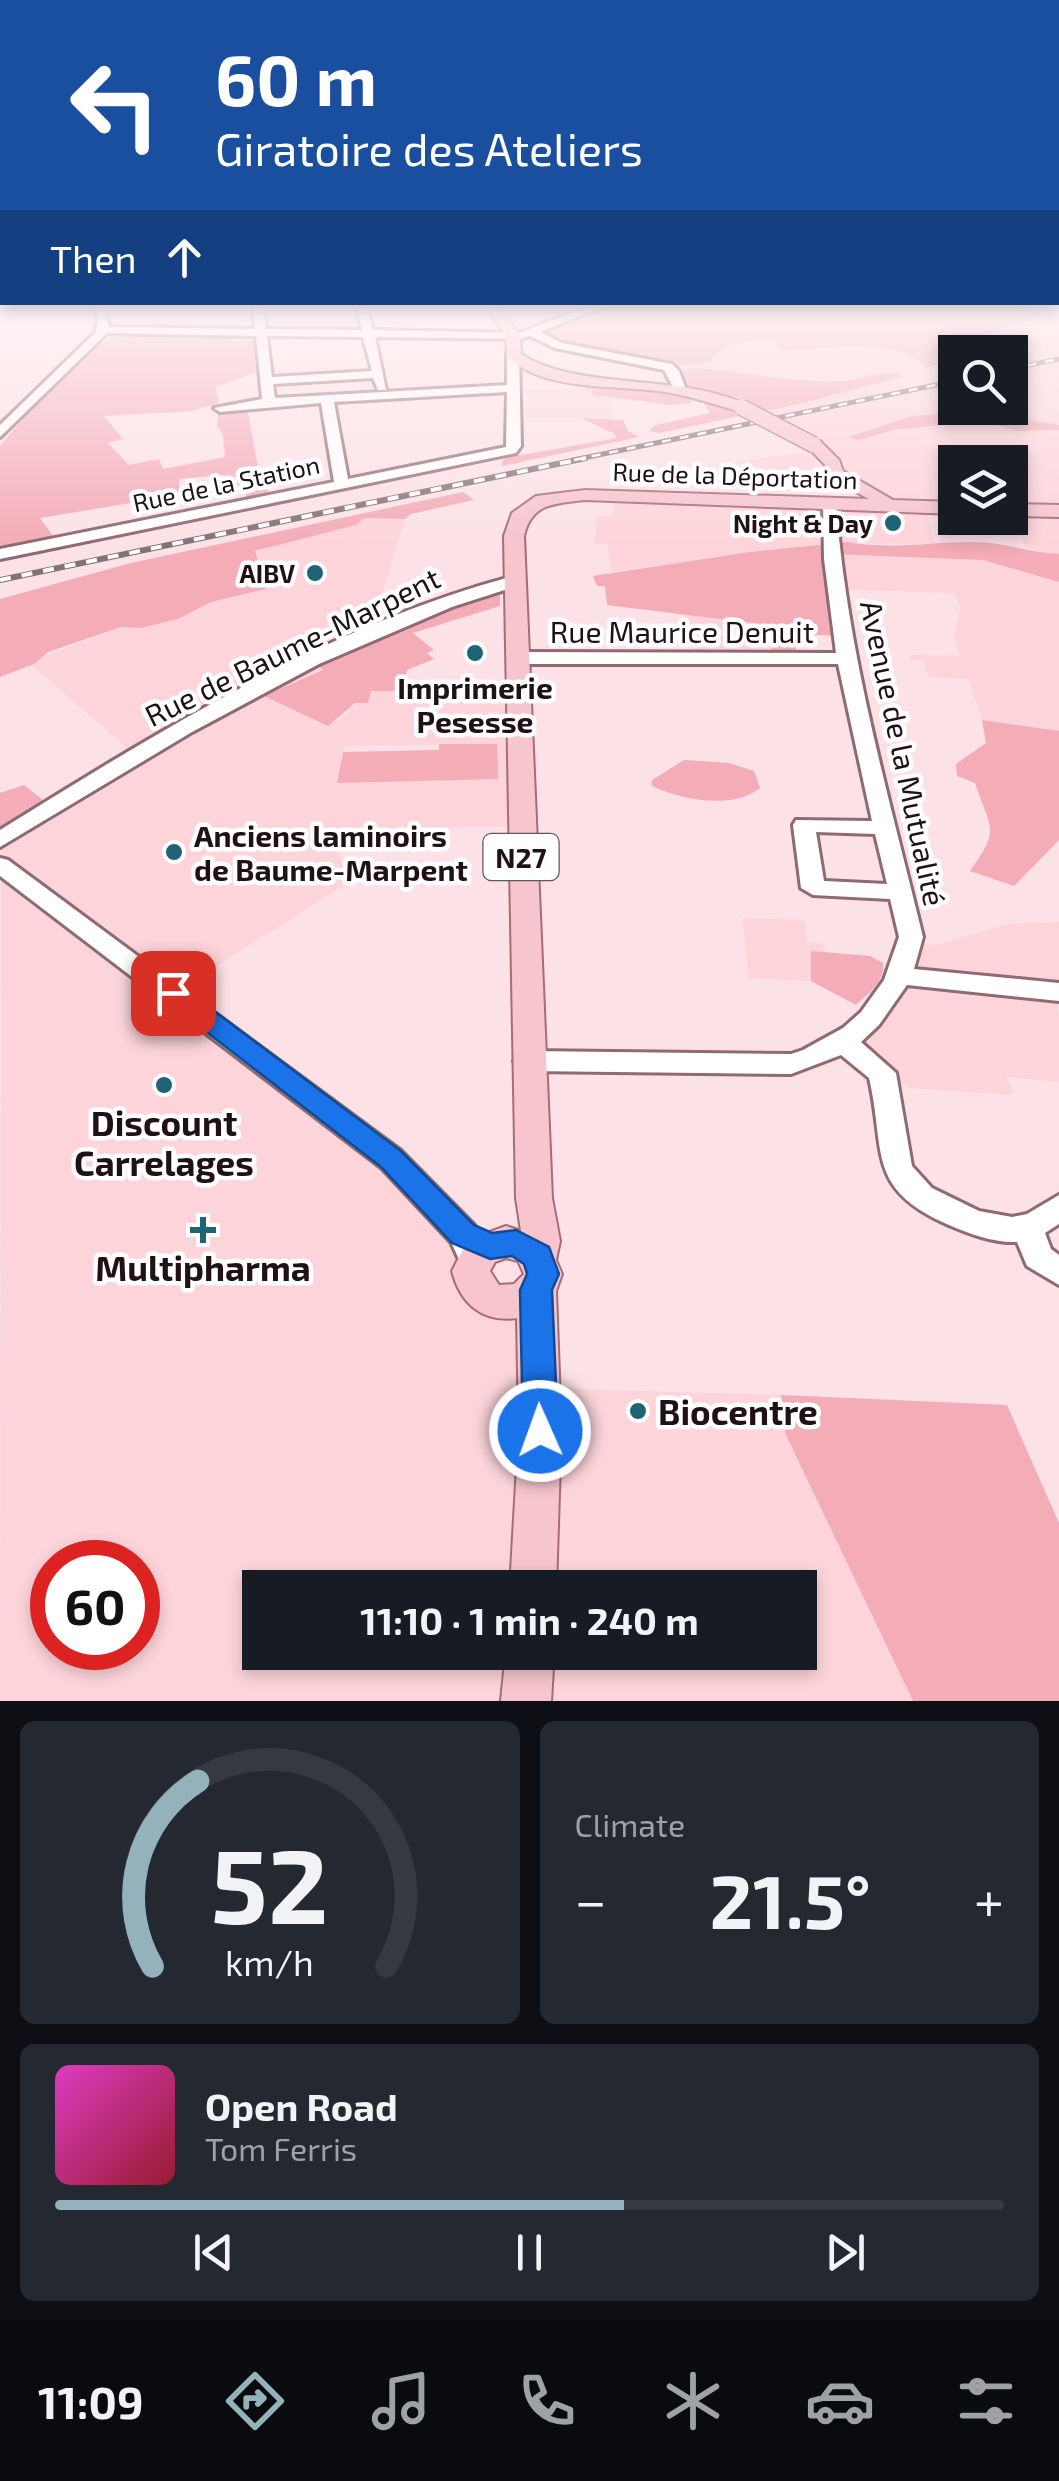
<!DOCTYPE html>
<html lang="en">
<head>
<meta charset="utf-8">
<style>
	body { margin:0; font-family:"Exo 2",sans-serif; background:#242831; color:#f1f3f6; height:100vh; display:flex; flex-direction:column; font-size:38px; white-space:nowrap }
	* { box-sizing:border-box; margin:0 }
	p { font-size:32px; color:#9ea1a6 }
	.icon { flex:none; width:55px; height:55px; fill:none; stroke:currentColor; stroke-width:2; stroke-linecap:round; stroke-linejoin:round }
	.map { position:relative; height:1701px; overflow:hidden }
	.side { display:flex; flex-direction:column; gap:20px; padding:20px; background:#0d0f14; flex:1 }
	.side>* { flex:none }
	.hud { position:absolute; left:0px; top:0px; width:1060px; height:305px; box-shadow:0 5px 15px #0003; background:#1a4fa0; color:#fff; overflow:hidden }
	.controls { position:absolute; left:938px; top:335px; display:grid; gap:20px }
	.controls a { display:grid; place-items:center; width:90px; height:90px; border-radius:0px; background:#171b24; box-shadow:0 5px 15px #0003; font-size:50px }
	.speed { position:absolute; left:30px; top:1540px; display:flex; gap:20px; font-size:50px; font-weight:700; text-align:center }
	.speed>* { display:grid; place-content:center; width:130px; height:130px; border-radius:50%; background:#171b24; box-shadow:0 5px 15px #0003; line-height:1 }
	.speed .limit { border:15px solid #d22; background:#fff; color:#111 }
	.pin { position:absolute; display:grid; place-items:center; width:85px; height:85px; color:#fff; margin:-42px; border-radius:20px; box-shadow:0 5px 15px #0006 }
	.me { position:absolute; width:110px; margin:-55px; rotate:358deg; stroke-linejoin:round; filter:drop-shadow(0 0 8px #0008) }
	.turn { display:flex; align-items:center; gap:35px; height:210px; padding:0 50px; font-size:45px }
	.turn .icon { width:130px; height:130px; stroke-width:2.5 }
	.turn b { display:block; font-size:70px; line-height:85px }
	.then { display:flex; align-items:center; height:95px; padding:0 50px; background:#0003; gap:20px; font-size:38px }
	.big { font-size:75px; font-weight:700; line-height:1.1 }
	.side .tile { flex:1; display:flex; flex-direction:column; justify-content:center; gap:15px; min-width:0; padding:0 35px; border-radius:15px; background:#242831 }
	.side .dial { align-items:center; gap:0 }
	.dial svg { height:260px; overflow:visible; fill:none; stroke:#363941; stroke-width:7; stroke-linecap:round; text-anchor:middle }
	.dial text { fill:#f1f3f6; stroke:none }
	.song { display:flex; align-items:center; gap:30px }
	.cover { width:120px; height:120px; border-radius:15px; background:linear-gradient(135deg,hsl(310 70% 55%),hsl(350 70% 35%)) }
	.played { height:10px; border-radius:5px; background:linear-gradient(90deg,#93b2bc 60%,#363941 60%) }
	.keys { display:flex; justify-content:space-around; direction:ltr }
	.heat { display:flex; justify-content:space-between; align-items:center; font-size:55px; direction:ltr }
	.side .tiles { flex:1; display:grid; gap:20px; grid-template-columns:1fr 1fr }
	.tile:last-child { grid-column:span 2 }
	.trip { position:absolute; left:242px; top:1570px; width:575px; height:100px; border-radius:0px; background:#171b24; box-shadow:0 5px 15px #0003; font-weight:700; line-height:100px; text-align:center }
	.tab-bar { display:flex; height:160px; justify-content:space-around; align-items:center; background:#090b0e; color:#9ea1a6 }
	.tab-bar .icon { width:70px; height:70px }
	.tab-bar .current { color:#93b2bc }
	.tab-bar b { font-size:45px; color:#f1f3f6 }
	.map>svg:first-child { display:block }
	.built { fill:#fdd4da; fill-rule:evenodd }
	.green { fill:#f3acb8 }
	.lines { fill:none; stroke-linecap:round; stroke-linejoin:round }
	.minor-casing { stroke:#8f6a70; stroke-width:6 }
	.major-casing { stroke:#a76d77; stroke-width:4 }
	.minor { fill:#fff; fill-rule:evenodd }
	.major { fill:#f6c5ce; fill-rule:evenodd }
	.rail-far1-casing { stroke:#847174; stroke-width:5 }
	.rail-casing { stroke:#847174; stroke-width:6 }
	.rail-far1 { stroke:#fff; stroke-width:2.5; stroke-dasharray:9; stroke-linecap:butt }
	.rail { stroke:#fff; stroke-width:4; stroke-dasharray:11; stroke-linecap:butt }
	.major-bridge-casing { stroke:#a76d77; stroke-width:18; stroke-linecap:butt }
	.major-bridge { stroke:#f6c5ce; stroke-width:15 }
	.route { fill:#1a73e8; stroke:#114b97; stroke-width:2.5 }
	.poi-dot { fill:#206376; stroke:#fff; stroke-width:4 }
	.labels { text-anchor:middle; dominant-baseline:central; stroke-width:9; stroke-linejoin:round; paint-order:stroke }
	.far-street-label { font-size:25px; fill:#1f1114; stroke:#fff }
	.far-poi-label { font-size:25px; font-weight:bold; fill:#1f1114; stroke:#fff; text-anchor:end }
	.shield { fill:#fff; stroke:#62585a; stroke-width:2.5 }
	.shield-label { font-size:28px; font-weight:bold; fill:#1f1114 }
	.street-label { font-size:30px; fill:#1f1114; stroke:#fff }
	.poi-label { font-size:30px; font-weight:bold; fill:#1f1114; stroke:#fff }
	.near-poi-label { font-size:35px; font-weight:bold; fill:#1f1114; stroke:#fff }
</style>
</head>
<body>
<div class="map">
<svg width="1059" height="1701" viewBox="0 0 1059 1701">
	<rect width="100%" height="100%" fill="#fce2e6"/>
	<!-- built -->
	<g class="built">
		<polygon points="1038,306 1059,306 1059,425 957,412 912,416 851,435 861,439 893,430 982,421 1019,431 1059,430 1059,507 1010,504 1010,462 955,462 955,503 891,500 852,483 825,443 764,411 903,374 802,382 693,368 690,364 714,360 716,353 735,342 774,340 781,351 883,349 916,357 955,356 955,408 1010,408 1010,352 960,352 1000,327 1015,328 1033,321"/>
		<polygon points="591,389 594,395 609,395 613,418 526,418 527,390"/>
		<polygon points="811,451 818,466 808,482 737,462"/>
		<polygon points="614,501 927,511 934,544 828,543 611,572 608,544 595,543 597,516 613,516"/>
		<polygon points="1010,514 1059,515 1059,554 1043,553 1025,546"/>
		<path d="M365 518 405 519 377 608 345 607 324 669 265 696 337 722 371 690 517 692 520 826 333 830 347 883 174 993 391 1159 524 1320 539 1388 781 1395 785 1433 913 1701H0L1 851 28 823 135 755 33 666 35 660 121 627 141 628 178 619 211 602 259 591 266 587 255 552ZM496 744 497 779 337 782 344 746ZM52 1562H138V1648H52ZM260 1588H800V1652H260Z"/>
		<polygon points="829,554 983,560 1059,582 1059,731 982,720 968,679 928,677 924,660 911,660 910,655 960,656 954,636 960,608 955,593 835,589"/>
		<polygon points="685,615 768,625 772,653 695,659"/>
		<polygon points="742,918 804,920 808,943 823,944 824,952 811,952 811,981 749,978"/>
		<polygon points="1059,922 1059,992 1054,992 1059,1014 1059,1082 1007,1077 1014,1095 910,1088 884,1079 843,1042 910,943 936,945 1008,924"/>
	</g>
	<!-- green -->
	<g class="green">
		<path d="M600 306H1038L1033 321C993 324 963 354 927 368 896 335 823 350 781 351L773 340C748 341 725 340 711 362L677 366 562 346 560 342 564 338 541 334Z"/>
		<path d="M127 333 233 334 231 341 254 340 256 372 216 387 219 403 192 411 104 416 123 439 108 443 129 465 159 459 163 469 225 457 223 434 217 426 218 415 247 406 259 473 270 496 249 500 242 488 226 485 223 475 179 479V495L40 518 55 539 0 550V446C32 409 80 345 127 333Z"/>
		<path d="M693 368C744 371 792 384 843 381 863 380 886 367 904 376L799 404 659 433 649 431 656 425 710 413 704 403 718 400 680 390 679 372Z"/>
		<polygon points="587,377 689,396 692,399 691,403 671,405 593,395 591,389 586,390"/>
		<polygon points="957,412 1011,412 1013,417 1059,425 1059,430 1018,431 982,421 893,430 859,440 848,437 912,416"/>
		<polygon points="581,418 623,420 628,431 639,437 502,466 503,459 510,457 617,438 613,433"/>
		<polygon points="463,492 474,500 411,514 405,519 365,518 356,525 255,551 266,589 211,602 178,619 141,628 121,627 48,652 34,664 0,677 0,599 131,563"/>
		<path d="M847 542C888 550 932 542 973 542 1003 542 1031 553 1059 554V582L983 560 830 554 844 636 793 634 798 659 772 653 768 625 607 605 605 586H597L593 576 750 552Z"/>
		<polygon points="500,586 500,606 413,633 434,650 427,653 434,659 407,670 402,691 371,691 368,703 355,703 328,726 264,696 323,670 319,667 326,657 441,611 483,600 478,592"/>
		<path d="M982 720 1059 731V840L1014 886 970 871C1001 828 991 831 975 783L957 776 956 764 986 743Z"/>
		<polygon points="439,744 497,744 498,779 337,783 343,752 439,750"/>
		<path d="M684 760 729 763 754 771 760 788C732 810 682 800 652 786V780Z"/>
		<polygon points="24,785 53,808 0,834 0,793"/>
		<path d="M811 951 870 956 883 963C885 982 869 993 856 1005L811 981Z"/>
		<polygon points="781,1395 1007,1405 1059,1523 1059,1701 913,1701 785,1433"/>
	</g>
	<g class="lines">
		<!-- minor casing -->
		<g class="minor-casing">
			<g id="minor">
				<path d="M94 306H104L109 327 255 329 253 306H263L266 329 362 330 356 306H366L373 330 519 333 590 306H605L540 332 562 343 672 364 679 371 686 390 676 393 664 370 555 348 530 336 520 339 375 337 386 390H378L373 378 273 384 275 398 507 385V352L513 348 519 352 521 446 516 453 0 559V549L334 482 321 403 220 412 214 408 262 399 256 336 107 333 0 437V425L96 332 98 319ZM267 336 363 337 372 371 272 377ZM507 392 506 447 348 479 334 402Z"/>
				<path d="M823 501 836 504C847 653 888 793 923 937L914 969 1059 983V1001L907 985 879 1025 861 1042 896 1073 912 1166 932 1188 979 1211 1012 1217 1027 1214 1059 1195V1224L1045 1233 1051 1249 1059 1255V1285L1027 1266 1017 1242C994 1243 970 1234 949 1225 865 1189 886 1151 869 1078L841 1055 791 1074 528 1071 518 1068 514 1061 518 1054 528 1051 791 1054 803 1050 843 1028 861 1012 884 980 899 937 890 899 813 895 801 888 793 825 796 820 872 821 838 664H517L508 658 517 652 836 653 824 559ZM816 832 875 834 887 884 824 881Z"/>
				<path d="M514 576 520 577V585L452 607 319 664 192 732 0 847V830C161 730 329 625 514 576Z"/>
				<polygon points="0,858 8,860 401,1151 474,1225 490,1259 485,1268 474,1272 463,1268 451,1242 381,1167 0,876"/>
			</g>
		</g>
		<!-- major casing -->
		<g class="major-casing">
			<g id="major">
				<path d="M486 306H499L520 336 521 354C566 385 657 378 713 393 725 397 739 399 749 407L741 412C716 405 691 396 665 392 616 384 544 393 507 356L506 336Z"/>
				<path d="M808 441H820L839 460 843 471 893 500 955 502V514L585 500C555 504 532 502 524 536L552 1198 560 1241 556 1260 562 1274 556 1291 561 1431 556 1588H510L519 1431 517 1318C482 1323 460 1303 452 1271L468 1240 506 1226 521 1231 516 1198 504 536 512 513 536 496 585 490 869 499 829 478 825 465 806 445ZM506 1258 518 1261 524 1274 514 1284 499 1285 490 1271 495 1262Z"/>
				<polygon points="1010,504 1059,505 1059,517 1010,516"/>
				<polygon points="506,1652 554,1652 551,1701 501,1701"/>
			</g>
		</g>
		<!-- minor -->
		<use href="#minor" class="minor"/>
		<!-- major -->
		<use href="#major" class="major"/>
		<!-- rail-far1 casing -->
		<g class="rail-far1-casing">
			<g id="rail-far1">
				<polyline points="1010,369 1059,359"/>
				<polyline points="574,460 955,381"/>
			</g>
		</g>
		<!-- rail casing -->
		<g class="rail-casing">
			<polyline id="rail" points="0,580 586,458"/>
		</g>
		<!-- rail-far1 -->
		<use href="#rail-far1" class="rail-far1"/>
		<!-- rail -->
		<use href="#rail" class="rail"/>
		<!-- major-bridge casing -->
		<g class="major-bridge-casing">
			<polyline id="major-bridge" points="741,407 814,445"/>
		</g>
		<!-- major-bridge -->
		<use href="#major-bridge" class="major-bridge"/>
	</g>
	<!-- sky -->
	<linearGradient id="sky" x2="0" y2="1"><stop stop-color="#b1aad0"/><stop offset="0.56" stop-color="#fef2f4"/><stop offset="1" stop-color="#fef2f4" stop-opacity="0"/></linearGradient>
	<rect width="1059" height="544" fill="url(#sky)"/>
	<!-- route -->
	<polygon class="route" points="173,984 182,987 401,1151 474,1225 492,1233 516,1230 549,1247 559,1274 552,1290 558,1431 553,1443 540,1448 528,1443 523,1431 520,1290 527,1274 524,1264 512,1256 490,1259 452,1243 381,1167 164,999 160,993 164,987"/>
	<!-- markers -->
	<g class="poi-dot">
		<circle cx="893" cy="523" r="10"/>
		<circle cx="315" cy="573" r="10"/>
		<circle cx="475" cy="653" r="10"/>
		<circle cx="174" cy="852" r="10"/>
		<circle cx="164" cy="1085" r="10"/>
		<path d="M198 1215h10v10h10v10h-10v10h-10v-10h-10v-10h10z"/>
		<circle cx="638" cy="1411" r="10"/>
	</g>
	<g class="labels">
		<!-- far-street labels -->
		<g class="far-street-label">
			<text transform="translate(735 475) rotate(2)">Rue de la Déportation</text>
			<text transform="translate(226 483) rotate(-12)">Rue de la Station</text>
		</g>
		<!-- far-poi labels -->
		<g class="far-poi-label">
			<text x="873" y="523">Night &amp; Day</text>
			<text x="295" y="573">AIBV</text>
		</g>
		<!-- shield labels -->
		<rect class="shield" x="483.5" y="834" width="75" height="46" rx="8"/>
		<g class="shield-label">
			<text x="521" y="857">N27</text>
		</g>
		<!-- street labels -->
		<g class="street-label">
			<text x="682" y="631">Rue Maurice Denuit</text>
			<text transform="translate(292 646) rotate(-26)">Rue de Baume-Marpent</text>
			<text transform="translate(904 753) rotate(78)">Avenue de la Mutualité</text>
		</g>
		<!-- poi labels -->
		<g class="poi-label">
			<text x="475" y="687">Imprimerie<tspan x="475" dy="34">Pesesse</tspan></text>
			<text x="194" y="835" text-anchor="start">Anciens laminoirs<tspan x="194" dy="34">de Baume-Marpent</tspan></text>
		</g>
		<!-- near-poi labels -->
		<g class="near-poi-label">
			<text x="164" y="1122">Discount<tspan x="164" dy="40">Carrelages</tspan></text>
			<text x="203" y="1267">Multipharma</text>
			<text x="658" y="1411" text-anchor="start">Biocentre</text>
		</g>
	</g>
</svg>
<div class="controls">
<a><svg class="icon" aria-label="search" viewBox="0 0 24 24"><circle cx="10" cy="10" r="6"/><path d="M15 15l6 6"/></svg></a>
<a><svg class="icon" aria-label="layers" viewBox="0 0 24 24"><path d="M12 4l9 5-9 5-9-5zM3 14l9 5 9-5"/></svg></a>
</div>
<div class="speed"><div class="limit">60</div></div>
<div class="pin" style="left:173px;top:993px;background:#d93025"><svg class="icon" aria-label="arrive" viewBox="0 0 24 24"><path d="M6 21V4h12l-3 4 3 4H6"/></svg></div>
<svg class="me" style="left:540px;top:1431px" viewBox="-20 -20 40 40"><circle r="17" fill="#1a73e8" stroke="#fff" stroke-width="3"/><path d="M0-11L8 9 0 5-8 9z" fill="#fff"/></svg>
<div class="trip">11:10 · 1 min · 240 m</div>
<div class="hud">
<div class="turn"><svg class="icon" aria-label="left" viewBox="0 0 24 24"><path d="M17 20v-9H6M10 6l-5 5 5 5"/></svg><div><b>60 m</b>Giratoire des Ateliers</div></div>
<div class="then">Then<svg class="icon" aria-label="ahead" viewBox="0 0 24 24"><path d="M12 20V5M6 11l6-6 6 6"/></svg></div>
</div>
</div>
<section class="side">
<div class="tiles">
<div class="tile dial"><svg viewBox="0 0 100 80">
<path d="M14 69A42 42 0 1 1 86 69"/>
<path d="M14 69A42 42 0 0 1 28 12" stroke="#93b2bc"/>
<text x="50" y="56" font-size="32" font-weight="700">52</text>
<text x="50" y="72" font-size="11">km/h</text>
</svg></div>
<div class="tile"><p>Climate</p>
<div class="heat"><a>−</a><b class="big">21.5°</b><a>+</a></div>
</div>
<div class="tile">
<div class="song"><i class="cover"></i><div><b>Open Road</b><p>Tom Ferris</p></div></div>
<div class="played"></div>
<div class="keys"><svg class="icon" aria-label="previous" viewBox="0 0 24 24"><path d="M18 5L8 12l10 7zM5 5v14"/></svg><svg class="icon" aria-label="pause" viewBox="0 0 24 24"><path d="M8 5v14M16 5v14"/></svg><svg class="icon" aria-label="next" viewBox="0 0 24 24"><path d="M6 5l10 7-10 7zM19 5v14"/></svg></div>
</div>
</div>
</section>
<nav class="tab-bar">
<b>11:09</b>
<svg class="icon current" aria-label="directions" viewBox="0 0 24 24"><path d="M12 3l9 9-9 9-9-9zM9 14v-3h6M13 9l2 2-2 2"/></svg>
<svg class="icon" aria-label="music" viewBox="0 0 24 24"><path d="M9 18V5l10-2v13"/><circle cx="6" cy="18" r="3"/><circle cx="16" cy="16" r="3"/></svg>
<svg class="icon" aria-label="phone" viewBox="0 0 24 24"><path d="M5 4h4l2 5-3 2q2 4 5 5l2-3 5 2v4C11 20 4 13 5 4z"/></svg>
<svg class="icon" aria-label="climate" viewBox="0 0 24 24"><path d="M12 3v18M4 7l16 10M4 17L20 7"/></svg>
<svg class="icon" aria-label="car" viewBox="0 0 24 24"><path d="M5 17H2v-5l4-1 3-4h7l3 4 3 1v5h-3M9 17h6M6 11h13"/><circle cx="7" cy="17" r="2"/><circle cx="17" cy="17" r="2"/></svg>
<svg class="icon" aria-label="filters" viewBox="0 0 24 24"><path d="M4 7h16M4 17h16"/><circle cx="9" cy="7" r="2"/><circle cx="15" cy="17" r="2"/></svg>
</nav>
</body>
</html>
